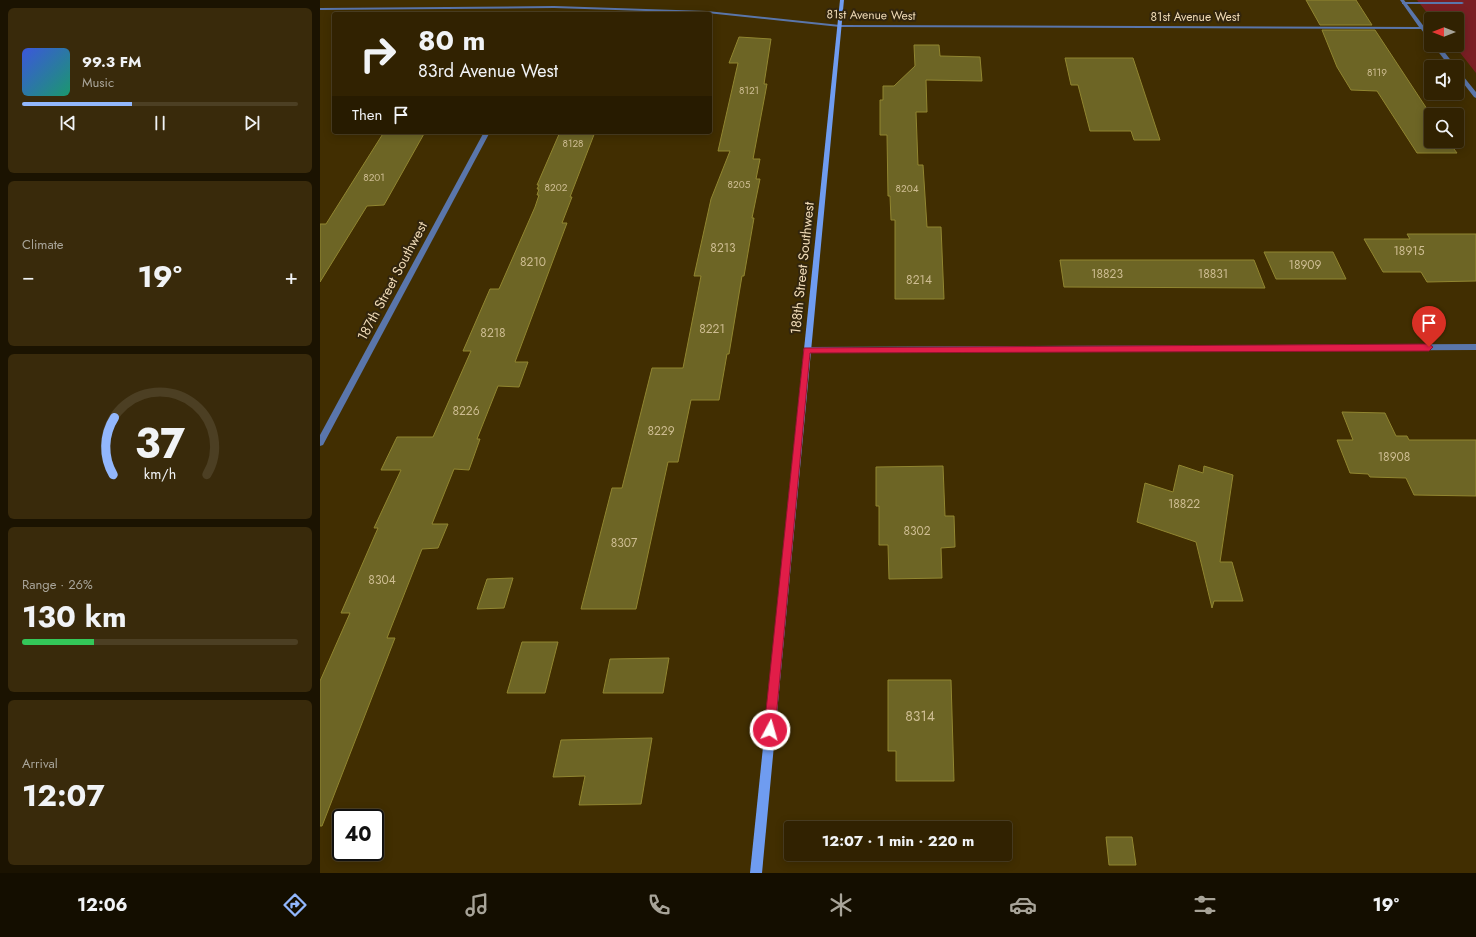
<!DOCTYPE html>
<html lang="en">
<head>
<meta charset="utf-8">
<style>
	body { margin:0; font-family:Jost,sans-serif; background:#392a0b; color:#f1f3f6; height:100vh; display:flex; flex-direction:column; font-size:15px; white-space:nowrap }
	* { box-sizing:border-box; margin:0 }
	p { font-size:13px; color:#a8a499 }
	.icon { flex:none; width:22px; height:22px; fill:none; stroke:currentColor; stroke-width:2; stroke-linecap:round; stroke-linejoin:round }
	.map { position:relative; flex:1; overflow:hidden }
	.details { display:flex; flex-direction:column; gap:8px; padding:8px; background:#1b1301; width:320px }
	.details>* { flex:none }
	.top-card { position:absolute; left:12px; top:12px; width:380px; height:122px; border-radius:4px; box-shadow:0 2px 10px #0003,0 0 0 1px #4c3f23; background:#312201; color:#f1f3f6; overflow:hidden }
	.needle { width:26px; rotate:270deg }
	.fabs { position:absolute; left:1104px; top:12px; display:grid; gap:8px }
	.fabs a { display:grid; place-items:center; width:40px; height:40px; border-radius:4px; background:#312201; box-shadow:0 2px 10px #0003,0 0 0 1px #4c3f23; font-size:20px }
	.speed { position:absolute; left:12px; top:809px; display:flex; gap:8px; font-size:20px; font-weight:700; text-align:center }
	.speed>* { display:grid; place-content:center; width:52px; height:52px; border-radius:50%; background:#312201; box-shadow:0 2px 10px #0003,0 0 0 1px #4c3f23; line-height:1 }
	.speed .limit { border:2px solid #111; border-radius:6px; background:#fff; color:#111 }
	.pin { position:absolute; display:grid; place-items:center; width:34px; height:34px; color:#fff; margin:-41px -17px; border-radius:50% 50% 50% 0; rotate:-45deg; box-shadow:0 0 4px #0007 }
	.pin .icon { rotate:45deg }
	.me { position:absolute; width:44px; margin:-22px; rotate:6deg; stroke-linejoin:round; filter:drop-shadow(0 0 3px #0008) }
	.turn { display:flex; align-items:center; gap:14px; height:84px; padding:0 20px; font-size:18px }
	.turn .icon { width:52px; height:52px; stroke-width:2.5 }
	.turn b { display:block; font-size:28px; line-height:34px }
	.then { display:flex; align-items:center; height:38px; padding:0 20px; background:#0003; gap:8px; font-size:15px }
	.big { font-size:30px; font-weight:700; line-height:1.1 }
	.details .widget { flex:1; display:flex; flex-direction:column; justify-content:center; gap:6px; min-width:0; padding:0 14px; border-radius:6px; background:#392a0b }
	.details .dial { align-items:center; gap:0 }
	.dial svg { height:104px; overflow:visible; fill:none; stroke:#4c3f23; stroke-width:7; stroke-linecap:round; text-anchor:middle }
	.dial text { fill:#f1f3f6; stroke:none }
	.song { display:flex; align-items:center; gap:12px }
	.cover { width:48px; height:48px; border-radius:6px; background:linear-gradient(135deg,hsl(230 70% 55%),hsl(160 70% 35%)) }
	.played { height:4px; border-radius:2px; background:linear-gradient(90deg,#92b7fd 40%,#4c3f23 40%) }
	.keys { display:flex; justify-content:space-around; direction:ltr }
	.heat { display:flex; justify-content:space-between; align-items:center; font-size:22px; direction:ltr }
	.charge { height:6px; border-radius:3px; background:linear-gradient(90deg,#34c759 26%,#4c3f23 0) }
	.trip { position:absolute; left:464px; top:821px; width:228px; height:40px; border-radius:4px; background:#312201; box-shadow:0 2px 10px #0003,0 0 0 1px #4c3f23; font-weight:700; line-height:40px; text-align:center }
	.dock { display:flex; height:64px; justify-content:space-around; align-items:center; background:#140e00; color:#a8a499 }
	.dock .icon { width:28px; height:28px }
	.dock .current { color:#92b7fd }
	.dock b { font-size:18px; color:#f1f3f6 }
	main { display:flex; flex:1; min-height:0 }
	.map>svg:first-child { display:block }
	.green { fill:#7a1f24 }
	.building { fill:#6d6525; stroke:#918630 }
	.lines { fill:none; stroke-linecap:round; stroke-linejoin:round }
	.lane { fill:#5a76ab; fill-rule:evenodd }
	.street { fill:#5a76ab; fill-rule:evenodd }
	.secondary { fill:#6f9cf0; fill-rule:evenodd }
	.route { fill:#e11d48; stroke:#92132f }
	.labels { text-anchor:middle; dominant-baseline:central; stroke-width:4; stroke-linejoin:round; paint-order:stroke }
	.far-number-label { font-size:10px; fill:#cebd92 }
	.far-street-label { font-size:12px; fill:#efdab6; stroke:#32250d }
	.number-label { font-size:12px; fill:#cebd92 }
	.street-label { font-size:14px; fill:#efdab6; stroke:#32250d }
	.near-number-label { font-size:14px; fill:#cebd92 }
</style>
</head>
<body>
<main>
<section class="details">
<div class="widget">
<div class="song"><i class="cover"></i><div><b>99.3 FM</b><p>Music</p></div></div>
<div class="played"></div>
<div class="keys"><svg class="icon" aria-label="previous" viewBox="0 0 24 24"><path d="M18 5L8 12l10 7zM5 5v14"/></svg><svg class="icon" aria-label="pause" viewBox="0 0 24 24"><path d="M8 5v14M16 5v14"/></svg><svg class="icon" aria-label="next" viewBox="0 0 24 24"><path d="M6 5l10 7-10 7zM19 5v14"/></svg></div>
</div>
<div class="widget"><p>Climate</p>
<div class="heat"><a>−</a><b class="big">19°</b><a>+</a></div>
</div>
<div class="widget dial"><svg viewBox="0 0 100 80">
<path d="M14 69A42 42 0 1 1 86 69"/>
<path d="M14 69A42 42 0 0 1 15 25" stroke="#92b7fd"/>
<text x="50" y="56" font-size="32" font-weight="700">37</text>
<text x="50" y="72" font-size="11">km/h</text>
</svg></div>
<div class="widget"><p>Range · 26%</p><b class="big">130 km</b><div class="charge"></div></div>
<div class="widget"><p>Arrival</p><b class="big">12:07</b></div>
</section>
<div class="map">
<svg width="1156" height="873" viewBox="0 0 1156 873">
	<rect width="100%" height="100%" fill="#412e01"/>
	<!-- green -->
	<polygon class="green" points="1097,0 1156,0 1156,73 1134,45 1137,45 1137,19 1112,19"/>
	<!-- building -->
	<g class="building">
		<polygon points="986,0 1036,0 1052,25 1000,25"/>
		<polygon points="1002,30 1055,30 1111,115 1111,141 1128,141 1137,153 1097,153 1057,91 1031,90 1017,67"/>
		<polygon points="419,37 451,39 444,84 447,84 433,159 440,159 436,179 440,179 432,218 434,218 424,276 422,276 409,354 407,354 399,400 371,400 358,462 348,462 316,609 261,609 292,488 302,488 332,368 363,368 381,276 374,276 391,199 410,151 398,151 418,63 409,63"/>
		<polygon points="594,45 619,45 620,56 660,57 662,81 606,80 607,112 596,112 598,165 603,165 607,227 621,227 624,299 575,299 575,220 571,220 570,196 568,196 567,135 560,135 560,100 563,100 563,86 574,86 595,66"/>
		<polygon points="745,58 813,58 840,140 814,140 811,131 770,131 758,85 751,85"/>
		<polygon points="64,132 105,132 64,205 47,206 0,282 0,224 6,224"/>
		<polygon points="240,132 275,132 250,197 252,197 242,223 247,223 195,362 208,362 199,387 178,386 157,439 160,439 149,470 134,469 112,524 128,524 118,548 102,549 67,638 75,638 2,826 0,826 0,681 30,613 21,613 58,528 54,528 81,470 61,470 77,437 113,437 151,351 143,351 170,289 179,289 215,207 219,195 217,195 219,189 217,189 219,185 217,185"/>
		<polygon points="1087,234 1156,234 1156,281 1107,282 1101,272 1063,272 1044,239 1090,239"/>
		<polygon points="944,252 1013,252 1026,279 956,279"/>
		<polygon points="740,260 934,260 945,288 744,287"/>
		<polygon points="1022,412 1065,413 1076,436 1087,436 1089,440 1156,440 1156,496 1094,495 1086,478 1050,477 1048,474 1030,473 1017,440 1033,440"/>
		<polygon points="859,465 883,473 884,466 913,475 900,562 912,562 923,601 894,601 892,608 876,542 817,522 825,483 853,492"/>
		<polygon points="623,466 625,516 634,516 635,547 621,548 622,578 569,579 568,545 559,545 559,506 556,506 556,467"/>
		<polygon points="193,578 184,608 157,609 167,579"/>
		<polygon points="202,642 238,642 225,693 187,693"/>
		<polygon points="349,658 343,693 283,693 290,659"/>
		<polygon points="568,680 631,680 634,781 576,781 576,751 568,751"/>
		<polygon points="332,738 321,804 259,805 265,776 233,777 241,740"/>
		<polygon points="786,837 812,837 816,865 789,865"/>
	</g>
	<g class="lines">
		<!-- lane -->
		<polygon class="lane" points="1082,2 1142,2 1144,3 1142,4 1082,4"/>
		<!-- street -->
		<g class="street">
			<polygon points="1080,0 1084,0 1111,36 1111,41 1109,40 1101,29 520,27 387,13 234,8 0,10 0,8 234,6 387,11 520,25 1099,27"/>
			<polygon points="1113,45 1119,45 1136,67 1130,67"/>
			<polygon points="1137,70 1139,71 1156,92 1156,98 1154,97 1137,75"/>
			<polygon points="164,132 170,132 3,445 0,446 0,435"/>
			<polygon points="1156,344 1156,350 487,353 483,350 487,347"/>
		</g>
		<!-- secondary -->
		<polygon class="secondary" points="520,0 524,0 442,873 430,873"/>
	</g>
	<!-- route -->
	<polygon class="route" points="1109,344 1113,347 1109,351 490,353 455,730 454,734 450,736 445,734 444,730 484,348"/>
	<g class="labels">
		<!-- far-number labels -->
		<g class="far-number-label">
			<text x="1057" y="72">8119</text>
			<text x="429" y="90">8121</text>
			<text x="253" y="143">8128</text>
			<text x="54" y="177">8201</text>
			<text x="419" y="184">8205</text>
			<text x="236" y="187">8202</text>
			<text x="587" y="188">8204</text>
		</g>
		<!-- far-street labels -->
		<g class="far-street-label">
			<text transform="translate(551 15) rotate(1)">81st Avenue West</text>
			<text x="875" y="17">81st Avenue West</text>
		</g>
		<!-- number labels -->
		<g class="number-label">
			<text x="403" y="248">8213</text>
			<text x="1089" y="251">18915</text>
			<text x="213" y="262">8210</text>
			<text x="985" y="265">18909</text>
			<text x="787" y="274">18823</text>
			<text x="893" y="274">18831</text>
			<text x="599" y="280">8214</text>
			<text x="392" y="329">8221</text>
			<text x="173" y="333">8218</text>
			<text x="146" y="411">8226</text>
			<text x="341" y="431">8229</text>
			<text x="1074" y="457">18908</text>
			<text x="864" y="504">18822</text>
			<text x="597" y="531">8302</text>
			<text x="304" y="543">8307</text>
			<text x="62" y="580">8304</text>
		</g>
		<!-- street labels -->
		<g class="street-label">
			<text transform="translate(482 268) rotate(-84)">188th Street Southwest</text>
			<text transform="translate(72 281) rotate(-62)">187th Street Southwest</text>
		</g>
		<!-- near-number labels -->
		<g class="near-number-label">
			<text x="600" y="716">8314</text>
		</g>
	</g>
</svg>
<div class="fabs">
<a><svg class="needle" viewBox="-14 -14 28 28"><path d="M0-13l5 13h-10z" fill="#e53935"/><path d="M0 13l5-13h-10z" fill="#a8a499"/></svg></a>
<a><svg class="icon" aria-label="sound" viewBox="0 0 24 24"><path d="M4 9h4l5-4v14l-5-4H4zM17 9q2 3 0 6"/></svg></a>
<a><svg class="icon" aria-label="search" viewBox="0 0 24 24"><circle cx="10" cy="10" r="6"/><path d="M15 15l6 6"/></svg></a>
</div>
<div class="speed"><div class="limit">40</div></div>
<div class="pin" style="left:1109px;top:347px;background:#d93025"><svg class="icon" aria-label="arrive" viewBox="0 0 24 24"><path d="M6 21V4h12l-3 4 3 4H6"/></svg></div>
<svg class="me" style="left:450px;top:730px" viewBox="-20 -20 40 40"><circle r="17" fill="#e11d48" stroke="#fff" stroke-width="3"/><path d="M0-11L8 9 0 5-8 9z" fill="#fff"/></svg>
<div class="trip">12:07 · 1 min · 220 m</div>
<div class="top-card">
<div class="turn"><svg class="icon" aria-label="right" viewBox="0 0 24 24"><path d="M7 20v-9h11M14 6l5 5-5 5"/></svg><div><b>80 m</b>83rd Avenue West</div></div>
<div class="then">Then<svg class="icon" aria-label="arrive" viewBox="0 0 24 24"><path d="M6 21V4h12l-3 4 3 4H6"/></svg></div>
</div>
</div>
</main>
<nav class="dock">
<b>12:06</b>
<svg class="icon current" aria-label="directions" viewBox="0 0 24 24"><path d="M12 3l9 9-9 9-9-9zM9 14v-3h6M13 9l2 2-2 2"/></svg>
<svg class="icon" aria-label="music" viewBox="0 0 24 24"><path d="M9 18V5l10-2v13"/><circle cx="6" cy="18" r="3"/><circle cx="16" cy="16" r="3"/></svg>
<svg class="icon" aria-label="phone" viewBox="0 0 24 24"><path d="M5 4h4l2 5-3 2q2 4 5 5l2-3 5 2v4C11 20 4 13 5 4z"/></svg>
<svg class="icon" aria-label="climate" viewBox="0 0 24 24"><path d="M12 3v18M4 7l16 10M4 17L20 7"/></svg>
<svg class="icon" aria-label="car" viewBox="0 0 24 24"><path d="M5 17H2v-5l4-1 3-4h7l3 4 3 1v5h-3M9 17h6M6 11h13"/><circle cx="7" cy="17" r="2"/><circle cx="17" cy="17" r="2"/></svg>
<svg class="icon" aria-label="filters" viewBox="0 0 24 24"><path d="M4 7h16M4 17h16"/><circle cx="9" cy="7" r="2"/><circle cx="15" cy="17" r="2"/></svg>
<b>19°</b>
</nav>
</body>
</html>
